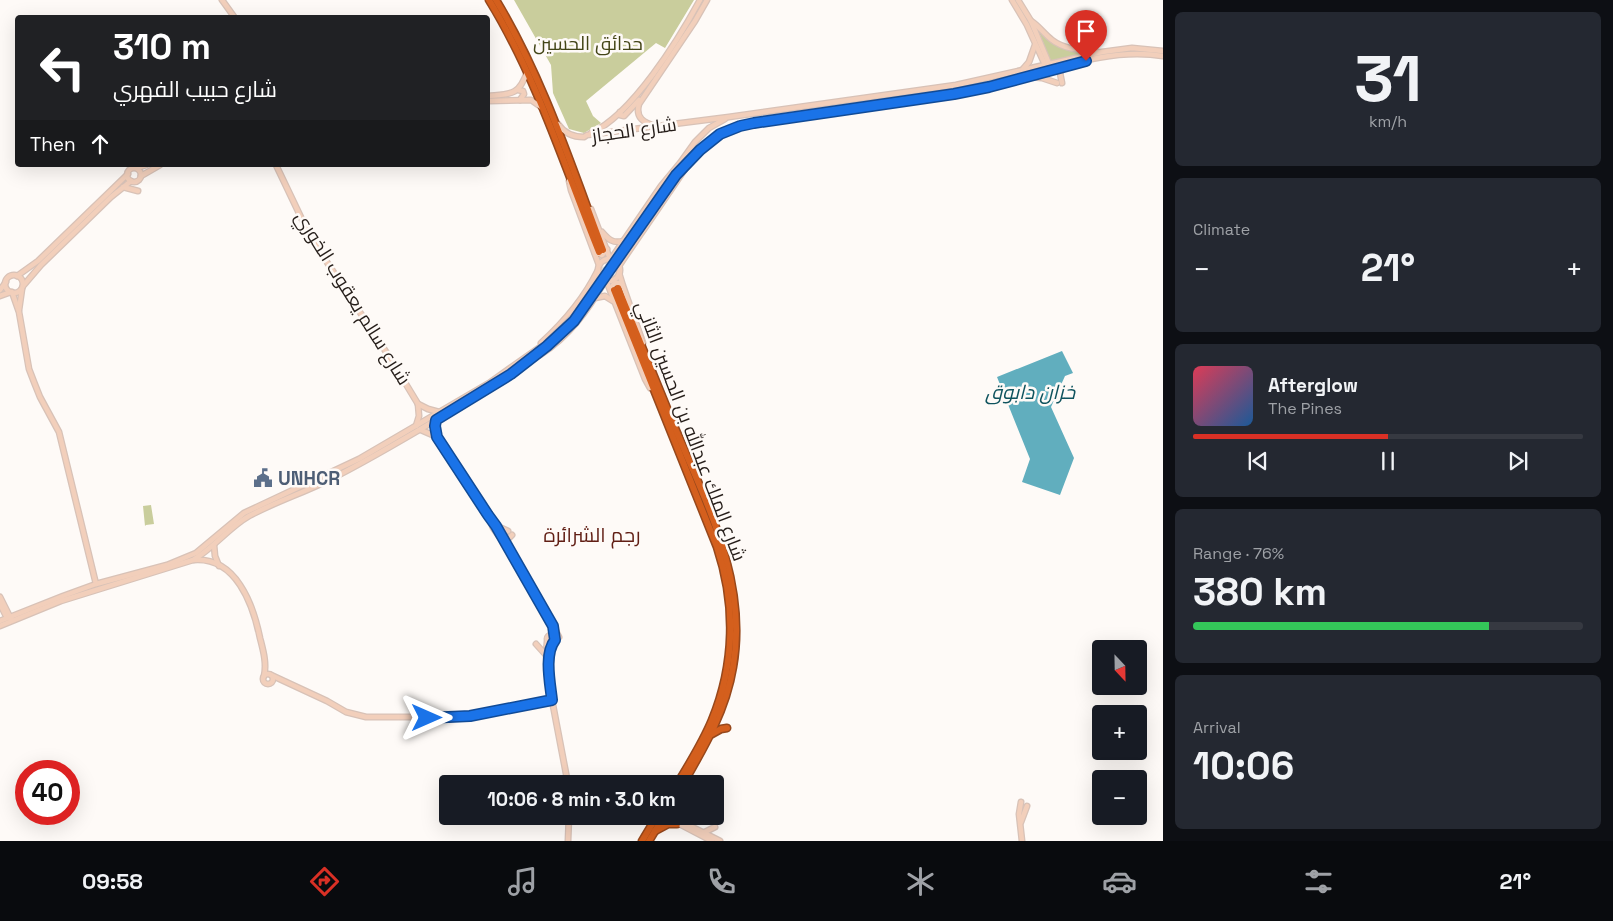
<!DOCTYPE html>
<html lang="en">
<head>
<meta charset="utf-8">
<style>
	body { margin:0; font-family:"Space Grotesk",Cairo,sans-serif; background:#242831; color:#f1f3f6; height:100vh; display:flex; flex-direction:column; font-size:19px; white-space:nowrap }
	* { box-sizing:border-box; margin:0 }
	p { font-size:16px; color:#9ea1a6 }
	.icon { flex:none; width:28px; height:28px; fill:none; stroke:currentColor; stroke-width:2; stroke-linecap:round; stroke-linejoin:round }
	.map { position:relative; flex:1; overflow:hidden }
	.drawer { display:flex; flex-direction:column; gap:12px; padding:12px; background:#0d0f14; width:450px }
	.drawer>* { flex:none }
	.top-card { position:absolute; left:15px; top:15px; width:475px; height:152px; border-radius:5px; box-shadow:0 5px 20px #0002; background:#202124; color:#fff; overflow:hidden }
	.needle { width:32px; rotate:158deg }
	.buttons { position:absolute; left:1092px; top:640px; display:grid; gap:10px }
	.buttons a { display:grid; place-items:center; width:55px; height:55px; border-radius:5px; background:#171b24; box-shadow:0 5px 20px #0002; font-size:25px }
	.speed { position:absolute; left:15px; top:760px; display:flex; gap:10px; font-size:25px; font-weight:700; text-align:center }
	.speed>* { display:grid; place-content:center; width:65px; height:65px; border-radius:50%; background:#171b24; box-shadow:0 5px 20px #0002; line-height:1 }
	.speed .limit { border:8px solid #d22; background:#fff; color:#111 }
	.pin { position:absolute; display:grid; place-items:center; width:42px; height:42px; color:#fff; margin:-51px -21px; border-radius:50% 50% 50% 0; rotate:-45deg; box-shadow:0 0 5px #0007 }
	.pin .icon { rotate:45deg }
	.me { position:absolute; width:55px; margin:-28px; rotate:90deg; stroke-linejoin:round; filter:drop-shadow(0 0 4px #0008) }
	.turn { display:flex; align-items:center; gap:18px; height:105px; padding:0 15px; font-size:22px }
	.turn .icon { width:65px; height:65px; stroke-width:2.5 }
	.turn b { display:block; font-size:35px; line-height:42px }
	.then { display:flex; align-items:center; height:48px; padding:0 15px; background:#0003; gap:10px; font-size:19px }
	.big { font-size:38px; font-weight:800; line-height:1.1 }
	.drawer .tile { flex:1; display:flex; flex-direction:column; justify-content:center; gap:8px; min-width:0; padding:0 18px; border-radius:8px; background:#242831 }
	.drawer .dial { align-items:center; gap:0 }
	.dial b { font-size:65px; line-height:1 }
	.song { display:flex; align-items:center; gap:15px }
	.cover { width:60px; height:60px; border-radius:8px; background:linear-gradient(135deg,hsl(350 70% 55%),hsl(210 70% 35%)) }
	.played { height:5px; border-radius:2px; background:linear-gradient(90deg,#d93025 50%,#363941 50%) }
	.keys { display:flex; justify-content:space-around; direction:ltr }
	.heat { display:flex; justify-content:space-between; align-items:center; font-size:28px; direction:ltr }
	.charge { height:8px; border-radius:4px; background:linear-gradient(90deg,#34c759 76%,#363941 0) }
	.trip { position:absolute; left:439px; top:775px; width:285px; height:50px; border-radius:5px; background:#171b24; box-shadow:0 5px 20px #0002; font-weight:800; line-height:50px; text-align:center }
	.tabs { display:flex; height:80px; justify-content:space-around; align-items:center; background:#090b0e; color:#9ea1a6 }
	.tabs .icon { width:35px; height:35px }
	.tabs .current { color:#d93025 }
	.tabs b { font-size:22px; color:#f1f3f6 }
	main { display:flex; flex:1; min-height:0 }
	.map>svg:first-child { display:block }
	.green { fill:#c9cd9c }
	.water { fill:#61aebe }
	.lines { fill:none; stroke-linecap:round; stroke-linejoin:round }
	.highway-tunnel { stroke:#ddd9d6; stroke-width:6; stroke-dasharray:6 3; stroke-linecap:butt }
	.secondary-casing { stroke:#d8c2b7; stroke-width:7 }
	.highway-casing { stroke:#97481c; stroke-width:9 }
	.secondary { stroke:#f2cfbb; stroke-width:4.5 }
	.highway { stroke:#d45f1d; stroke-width:6 }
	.secondary-bridge-casing { stroke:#d8c2b7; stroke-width:7; stroke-linecap:butt }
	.secondary-bridge { stroke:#f2cfbb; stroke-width:4.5 }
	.route-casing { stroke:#114b97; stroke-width:12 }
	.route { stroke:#1a73e8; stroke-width:9 }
	.labels { text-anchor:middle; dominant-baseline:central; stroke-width:5; stroke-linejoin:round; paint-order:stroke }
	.park-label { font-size:19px; fill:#434517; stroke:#fefaf7 }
	.street-label { font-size:19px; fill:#251d19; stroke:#fefaf7 }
	.service-label { font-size:19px; font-weight:bold; fill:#4e5e75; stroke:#fefaf7; text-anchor:start }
	.water-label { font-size:20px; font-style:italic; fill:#0f535e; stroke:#fefaf7 }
	.neighbourhood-label { font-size:20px; fill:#611e14; stroke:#fefaf7 }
</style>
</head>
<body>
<main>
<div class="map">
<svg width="1163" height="841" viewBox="0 0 1163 841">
	<rect width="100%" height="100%" fill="#fefaf7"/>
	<!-- green -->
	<g class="green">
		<polygon points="514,0 694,0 665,48 656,43 586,101 593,116 601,123 584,133 569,129 553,93 551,65"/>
		<path d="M1038 30C1055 49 1068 51 1092 53L1051 62Z"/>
		<polygon points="151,505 154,524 146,525 145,526 143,506"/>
	</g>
	<!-- water -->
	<polygon class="water" points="1062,351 1073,373 1065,376 1051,407 1074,458 1060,495 1022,482 1030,459 997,377"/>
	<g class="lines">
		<!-- highway-tunnel -->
		<g class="highway-tunnel">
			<polyline points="603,250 618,288"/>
			<polyline points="601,258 614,290"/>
		</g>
		<!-- secondary casing -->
		<g class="secondary-casing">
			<g id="secondary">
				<polyline points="222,0 235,18"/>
				<polyline points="1012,0 1027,25 1046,67"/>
				<polyline points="1018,0 1031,21 1050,66"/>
				<path d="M1031 21C1039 26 1044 34 1052 40 1065 50 1083 50 1098 52"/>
				<polyline points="1023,69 1029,62 1035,45"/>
				<polyline points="1031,77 1042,78 1057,83"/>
				<polyline points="1062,83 1060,73 1064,66"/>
				<polyline points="518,90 523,91 524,94 520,100"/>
				<path d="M488 96C510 94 519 96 527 72"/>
				<polyline points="488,101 531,100 541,107"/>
				<polyline points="620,112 620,115 624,116 639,100"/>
				<path d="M558 124C564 133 572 137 584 137L587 135 729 117 956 85 1102 52 1132 48 1163 51"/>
				<path d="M656 126C644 123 635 118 639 104L695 21 707 0"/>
				<path d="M591 133C632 115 679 39 700 0"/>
				<polyline points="276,165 308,232 321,253 392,361 418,404 419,416 416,426"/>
				<polyline points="137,168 146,165"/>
				<circle cx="134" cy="175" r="7"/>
				<polyline points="141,176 160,165"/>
				<polyline points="569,181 571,190 599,265"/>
				<polyline points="123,187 138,191"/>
				<polyline points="666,190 682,169"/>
				<polyline points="591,209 610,259"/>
				<path d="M602 232C608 239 613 244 623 241"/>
				<polyline points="595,253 602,255 607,249"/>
				<polyline points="611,259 661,186 680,163 695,142 709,128 725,119"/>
				<circle cx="609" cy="270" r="11"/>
				<path d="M619 266C635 242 652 218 668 194 683 173 696 148 719 134 742 120 787 118 814 114 871 105 929 99 986 87 1044 75 1102 46 1163 56"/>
				<polyline points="619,273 623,286 643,343"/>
				<circle cx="14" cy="284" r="9"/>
				<polyline points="17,276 38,261 128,174"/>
				<polyline points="606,280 645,379 650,388"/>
				<polyline points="23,286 41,265 111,197 131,181"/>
				<polyline points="0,290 6,282"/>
				<path d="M611 291C611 284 617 281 622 285"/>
				<polyline points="12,292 19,312 29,369 34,382 40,397 59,432 96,584"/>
				<polyline points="0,296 11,292"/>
				<polyline points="595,298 605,296 613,301"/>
				<polyline points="19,310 22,289"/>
				<path d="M541 343C564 322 584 299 598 270"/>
				<path d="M540 355C569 337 588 310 605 281"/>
				<polyline points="418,404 428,409 439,412"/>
				<polyline points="437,420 435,428 437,437 488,515 496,526 553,626 553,636"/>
				<polyline points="421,430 437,437"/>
				<polyline points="490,520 493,528 501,539"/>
				<polyline points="497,526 508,531"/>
				<polyline points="507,544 508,539 512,535"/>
				<polyline points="214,545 215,556 219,566"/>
				<path d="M194 560C236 557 253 604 260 638 263 650 267 663 264 676"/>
				<polyline points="0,597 11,619"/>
				<polyline points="0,604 7,618"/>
				<polyline points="0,621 63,596 96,584 167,565 196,553 244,513 359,459 489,383 547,342"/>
				<path d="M0 626 61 601 193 560C214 548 228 528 249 516 275 502 303 493 329 480 367 461 404 439 441 417 492 387 545 357 582 310"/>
				<polyline points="554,627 559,637"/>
				<circle cx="551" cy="639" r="4"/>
				<polyline points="552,643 549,658 552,700 568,784"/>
				<polyline points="536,644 545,654"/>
				<polyline points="547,671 546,654 547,642"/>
				<circle cx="268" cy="679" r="5"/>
				<polyline points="271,675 327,701 346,712 366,717 462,717 552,700"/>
				<polyline points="1021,802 1019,814 1022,841"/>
				<polyline points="664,816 712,841"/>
				<polyline points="676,816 680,821 720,841"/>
				<polyline points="1021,822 1027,806"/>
				<polyline points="703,833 715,827"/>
				<polyline points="568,841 569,816"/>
			</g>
		</g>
		<!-- highway casing -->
		<g class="highway-casing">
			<g id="highway">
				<path d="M489 0C537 78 565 168 599 252"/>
				<path d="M496 0C543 78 571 165 603 250"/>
				<path d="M618 288C637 335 656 382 675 428 707 504 748 582 733 667 726 710 705 746 683 784"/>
				<path d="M614 290 717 547C736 604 735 664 712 720 703 742 690 763 677 784"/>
				<polyline points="712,734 721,729 727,728"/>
				<polyline points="655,831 668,824 677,824"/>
				<polyline points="642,841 657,816"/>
				<polyline points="649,841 664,816"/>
			</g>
		</g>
		<!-- secondary -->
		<use href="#secondary" class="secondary"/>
		<!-- highway -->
		<use href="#highway" class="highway"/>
		<!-- secondary-bridge casing -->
		<g class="secondary-bridge-casing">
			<g id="secondary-bridge">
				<polyline points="646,219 666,190"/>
				<polyline points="582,310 619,258"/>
				<polyline points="547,342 575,315 664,188"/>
			</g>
		</g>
		<!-- secondary-bridge -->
		<use href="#secondary-bridge" class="secondary-bridge"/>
	</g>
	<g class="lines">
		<!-- route casing -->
		<g class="route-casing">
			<path id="route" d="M427 718 470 716 552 700C550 682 544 654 555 640L553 626 496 526 488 515 437 437 435 426 436 420 511 374 547 346 574 321 676 175 700 150 720 134 740 126 754 123 954 94 989 87 1086 61"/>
		</g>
		<!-- route -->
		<use href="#route" class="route"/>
	</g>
	<!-- icons -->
	<defs>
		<g id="civic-bare" transform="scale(1.5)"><path d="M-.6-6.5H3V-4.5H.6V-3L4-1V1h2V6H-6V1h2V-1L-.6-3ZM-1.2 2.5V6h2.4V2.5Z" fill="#5c6f8a" stroke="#fefaf7" stroke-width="2.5" paint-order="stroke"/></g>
	</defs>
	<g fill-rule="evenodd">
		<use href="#civic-bare" x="263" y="478"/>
	</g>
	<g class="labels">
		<!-- park labels -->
		<g class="park-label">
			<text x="588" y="43">حدائق الحسين</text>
		</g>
		<!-- street labels -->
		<g class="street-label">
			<text transform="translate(634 130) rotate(-8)">شارع الحجاز</text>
			<text transform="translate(353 298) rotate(58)">شارع سالم يعقوب الخوري</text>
			<text transform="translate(691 431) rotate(69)">شارع الملك عبدالله بن الحسين الثاني</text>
		</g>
		<!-- service labels -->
		<g class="service-label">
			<text x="278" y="478">UNHCR</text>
		</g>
		<!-- water labels -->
		<g class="water-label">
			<text x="1030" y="392">خزان دابوق</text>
		</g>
		<!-- neighbourhood labels -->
		<g class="neighbourhood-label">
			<text x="592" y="535">رجم الشرائرة</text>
		</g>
	</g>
</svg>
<div class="buttons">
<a><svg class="needle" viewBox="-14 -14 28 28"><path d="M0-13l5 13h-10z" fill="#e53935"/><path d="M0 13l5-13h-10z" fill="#9ea1a6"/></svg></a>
<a>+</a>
<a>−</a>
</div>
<div class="speed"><div class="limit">40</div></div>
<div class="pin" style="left:1086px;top:61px;background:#d93025"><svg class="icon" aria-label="arrive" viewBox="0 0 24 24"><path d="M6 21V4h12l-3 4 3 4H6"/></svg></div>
<svg class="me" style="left:427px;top:718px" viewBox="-20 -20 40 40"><path d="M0-17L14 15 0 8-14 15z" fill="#1a73e8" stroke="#fff" stroke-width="4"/></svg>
<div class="trip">10:06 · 8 min · 3.0 km</div>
<div class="top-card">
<div class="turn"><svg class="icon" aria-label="left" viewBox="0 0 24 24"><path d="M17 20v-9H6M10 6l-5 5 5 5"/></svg><div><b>310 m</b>شارع حبيب الفهري</div></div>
<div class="then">Then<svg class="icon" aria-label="ahead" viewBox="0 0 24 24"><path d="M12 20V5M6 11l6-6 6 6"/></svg></div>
</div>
</div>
<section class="drawer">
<div class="tile dial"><b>31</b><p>km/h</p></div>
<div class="tile"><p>Climate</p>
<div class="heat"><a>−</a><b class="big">21°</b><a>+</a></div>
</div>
<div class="tile">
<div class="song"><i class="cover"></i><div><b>Afterglow</b><p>The Pines</p></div></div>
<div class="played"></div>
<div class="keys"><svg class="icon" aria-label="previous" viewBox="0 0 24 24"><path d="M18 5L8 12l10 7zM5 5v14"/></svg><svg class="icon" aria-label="pause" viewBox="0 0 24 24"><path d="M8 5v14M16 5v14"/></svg><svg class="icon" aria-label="next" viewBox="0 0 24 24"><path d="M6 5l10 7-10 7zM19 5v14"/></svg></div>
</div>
<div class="tile"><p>Range · 76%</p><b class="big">380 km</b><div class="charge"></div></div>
<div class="tile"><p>Arrival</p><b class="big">10:06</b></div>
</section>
</main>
<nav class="tabs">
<b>09:58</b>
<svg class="icon current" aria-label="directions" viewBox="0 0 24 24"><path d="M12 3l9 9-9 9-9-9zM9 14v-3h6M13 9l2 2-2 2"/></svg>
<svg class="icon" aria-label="music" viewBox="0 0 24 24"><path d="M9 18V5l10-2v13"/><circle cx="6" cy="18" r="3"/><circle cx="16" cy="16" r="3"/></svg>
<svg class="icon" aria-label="phone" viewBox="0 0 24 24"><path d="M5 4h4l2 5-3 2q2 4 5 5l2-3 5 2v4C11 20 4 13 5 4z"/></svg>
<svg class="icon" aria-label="climate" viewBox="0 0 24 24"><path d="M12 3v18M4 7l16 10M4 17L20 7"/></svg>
<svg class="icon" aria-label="car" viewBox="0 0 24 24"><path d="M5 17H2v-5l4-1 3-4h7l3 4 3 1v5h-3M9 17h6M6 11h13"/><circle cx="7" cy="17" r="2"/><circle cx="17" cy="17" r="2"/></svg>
<svg class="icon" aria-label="filters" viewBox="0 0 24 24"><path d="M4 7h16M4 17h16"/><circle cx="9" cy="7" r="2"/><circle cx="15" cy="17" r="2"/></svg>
<b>21°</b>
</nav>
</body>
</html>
